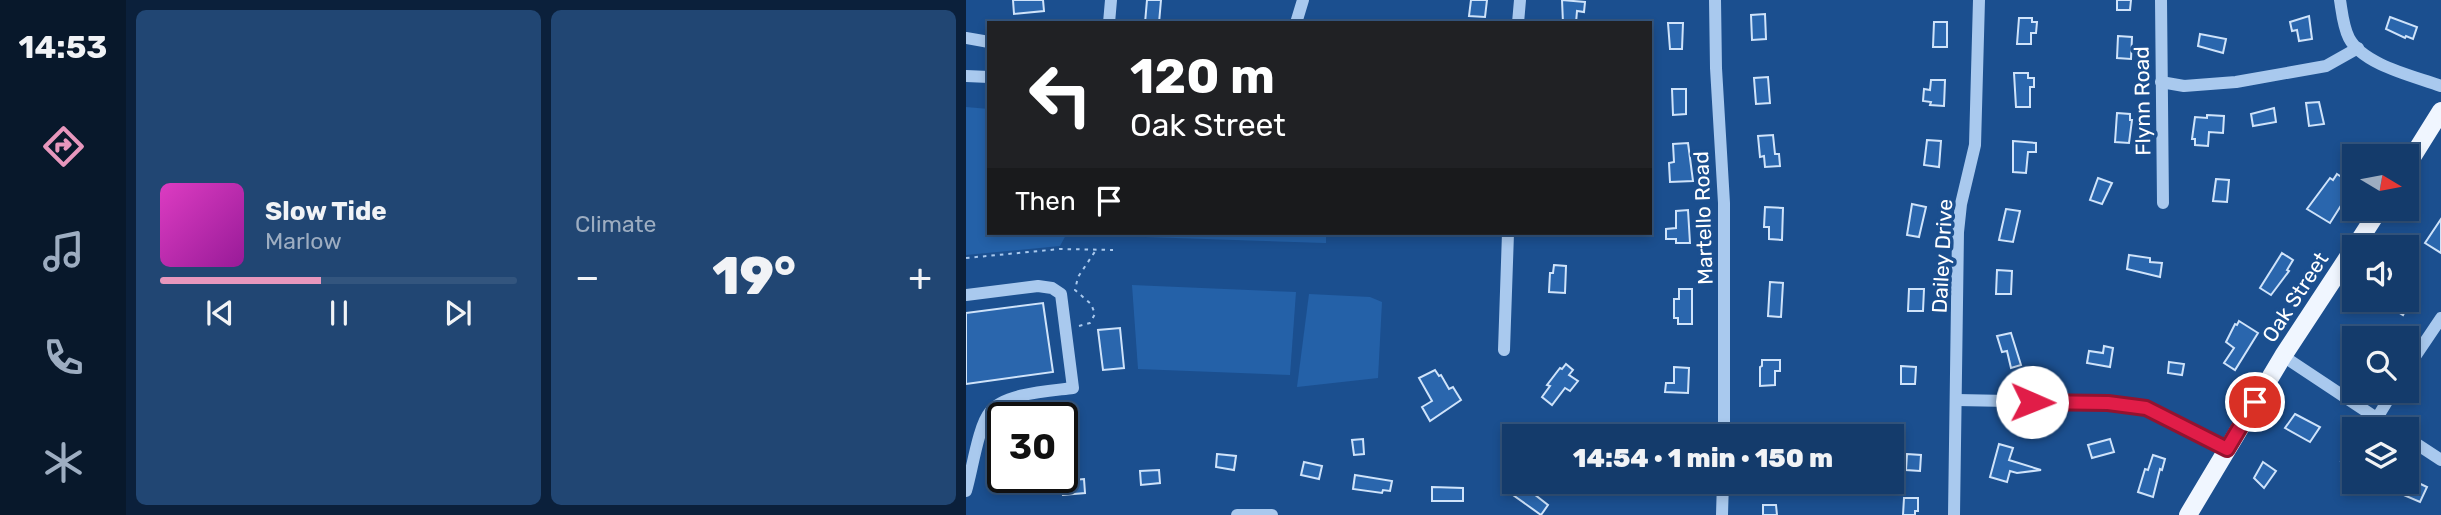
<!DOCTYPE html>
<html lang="en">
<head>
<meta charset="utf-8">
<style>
	body { margin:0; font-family:Rubik,sans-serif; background:#214673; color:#f1f3f6; height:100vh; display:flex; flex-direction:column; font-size:26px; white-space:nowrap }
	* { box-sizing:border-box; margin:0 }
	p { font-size:23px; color:#9dadc1 }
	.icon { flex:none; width:38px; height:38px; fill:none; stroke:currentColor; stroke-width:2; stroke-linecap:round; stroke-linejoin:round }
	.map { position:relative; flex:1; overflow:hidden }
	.details { display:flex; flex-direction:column; gap:10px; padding:10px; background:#0b203b; width:840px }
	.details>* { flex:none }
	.banner { position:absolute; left:21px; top:21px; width:665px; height:214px; border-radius:0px; box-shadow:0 4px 10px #0003,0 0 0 2px #33557e; background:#202124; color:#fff; overflow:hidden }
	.needle { width:46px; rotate:100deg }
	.tools { position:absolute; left:1376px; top:144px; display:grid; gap:14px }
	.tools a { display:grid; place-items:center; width:77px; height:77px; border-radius:0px; background:#143b6b; box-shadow:0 4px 10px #0003,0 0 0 2px #33557e; font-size:35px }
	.speed { position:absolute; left:21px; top:402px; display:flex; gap:14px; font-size:35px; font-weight:700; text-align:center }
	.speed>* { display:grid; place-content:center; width:91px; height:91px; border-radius:50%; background:#143b6b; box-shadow:0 4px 10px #0003,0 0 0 2px #33557e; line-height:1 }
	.speed .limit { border:4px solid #111; border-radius:10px; background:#fff; color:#111 }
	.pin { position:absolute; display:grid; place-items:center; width:60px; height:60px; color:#fff; margin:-30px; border:4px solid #fff; border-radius:50%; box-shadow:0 2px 7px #0007 }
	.me { position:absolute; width:77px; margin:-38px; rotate:91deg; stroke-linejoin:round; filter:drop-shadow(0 0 5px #0008) }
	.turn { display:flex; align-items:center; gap:24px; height:147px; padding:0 28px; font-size:32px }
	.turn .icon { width:91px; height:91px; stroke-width:2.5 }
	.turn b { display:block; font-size:49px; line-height:60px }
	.then { display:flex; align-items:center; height:66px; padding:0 28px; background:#0003; gap:14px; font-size:26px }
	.big { font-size:52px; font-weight:800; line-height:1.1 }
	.details .card { flex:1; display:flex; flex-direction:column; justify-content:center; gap:10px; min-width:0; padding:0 24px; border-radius:10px; background:#214673 }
	.song { display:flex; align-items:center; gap:21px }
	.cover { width:84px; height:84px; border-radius:10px; background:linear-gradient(135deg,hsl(310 70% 55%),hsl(300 70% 35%)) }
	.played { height:7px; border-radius:4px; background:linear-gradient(90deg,#e797bd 45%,#33557e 45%) }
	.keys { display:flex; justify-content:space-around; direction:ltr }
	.heat { display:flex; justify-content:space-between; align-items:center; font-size:38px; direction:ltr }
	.details .tiles { flex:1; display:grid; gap:10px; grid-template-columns:repeat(2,1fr) }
	.trip { position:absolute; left:536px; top:424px; width:402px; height:70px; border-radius:0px; background:#143b6b; box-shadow:0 4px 10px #0003,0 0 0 2px #33557e; font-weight:800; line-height:70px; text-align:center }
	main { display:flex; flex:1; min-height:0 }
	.dock { display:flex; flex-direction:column; width:126px; justify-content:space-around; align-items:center; background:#08182b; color:#9dadc1 }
	.dock .icon { width:49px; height:49px }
	.dock .current { color:#e797bd }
	.dock b { font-size:32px; color:#f1f3f6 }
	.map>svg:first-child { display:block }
	.green { fill:#2461a8 }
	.building { fill:#2a66ad; stroke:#cfe3fa; stroke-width:2 }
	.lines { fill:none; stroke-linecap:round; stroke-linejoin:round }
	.path { stroke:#a9c9ee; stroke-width:2; stroke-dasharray:3.5 5; stroke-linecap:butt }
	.minor { stroke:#a9c9ee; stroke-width:12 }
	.major { stroke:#f0f6ff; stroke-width:18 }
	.route-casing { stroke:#92132f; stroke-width:18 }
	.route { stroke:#e11d48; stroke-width:12 }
	.labels { text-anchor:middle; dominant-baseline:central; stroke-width:7; stroke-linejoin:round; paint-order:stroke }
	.street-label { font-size:21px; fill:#fff; stroke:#1b4f8f }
</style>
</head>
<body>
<main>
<nav class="dock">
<b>14:53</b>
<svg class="icon current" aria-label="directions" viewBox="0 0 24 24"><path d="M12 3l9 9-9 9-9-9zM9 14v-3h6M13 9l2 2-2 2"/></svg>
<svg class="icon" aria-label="music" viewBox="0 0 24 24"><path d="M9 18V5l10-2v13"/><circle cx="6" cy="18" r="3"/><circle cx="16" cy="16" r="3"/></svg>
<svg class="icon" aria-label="phone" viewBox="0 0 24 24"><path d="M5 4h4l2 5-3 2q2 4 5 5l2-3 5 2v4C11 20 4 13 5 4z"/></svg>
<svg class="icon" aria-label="climate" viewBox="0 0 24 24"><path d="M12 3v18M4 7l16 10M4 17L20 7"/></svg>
</nav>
<section class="details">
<div class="tiles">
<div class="card">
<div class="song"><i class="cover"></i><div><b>Slow Tide</b><p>Marlow</p></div></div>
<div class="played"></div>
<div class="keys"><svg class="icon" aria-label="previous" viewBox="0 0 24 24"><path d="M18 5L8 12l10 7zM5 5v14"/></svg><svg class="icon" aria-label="pause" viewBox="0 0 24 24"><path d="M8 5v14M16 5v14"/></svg><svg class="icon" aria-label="next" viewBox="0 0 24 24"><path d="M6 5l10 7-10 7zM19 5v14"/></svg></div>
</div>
<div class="card"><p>Climate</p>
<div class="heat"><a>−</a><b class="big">19°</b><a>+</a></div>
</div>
</div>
</section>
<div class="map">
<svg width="1475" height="515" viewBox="0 0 1475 515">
	<rect width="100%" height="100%" fill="#1b4f8f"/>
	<!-- green -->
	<g class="green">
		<polygon points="0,107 23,109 23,233 101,233 94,246 0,255"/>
		<polygon points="179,233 360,233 360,243 179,237"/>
		<polygon points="166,285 330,292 324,375 172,369"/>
		<polygon points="343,294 404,297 416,302 412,378 331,387"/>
	</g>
	<!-- building -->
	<g class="building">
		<polygon points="47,0 77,0 78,11 48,14"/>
		<polygon points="181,0 195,0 193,23 179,23"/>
		<polygon points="505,0 521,0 519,17 503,16"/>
		<polygon points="596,0 619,2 618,12 611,11 610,23 597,23"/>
		<polygon points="1151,0 1165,0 1164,10 1151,10"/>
		<polygon points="799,14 800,39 786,40 785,15"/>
		<polygon points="1343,16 1346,39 1333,41 1331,30 1326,31 1324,22"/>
		<polygon points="1424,17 1451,27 1447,39 1440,36 1439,38 1420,29"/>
		<polygon points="1053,18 1066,18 1066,22 1071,22 1070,33 1065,33 1065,44 1051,44"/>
		<polygon points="968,22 981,22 981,47 967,47"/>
		<polygon points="702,23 717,23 716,49 704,49"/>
		<polygon points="1234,34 1260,39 1257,53 1232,46"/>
		<polygon points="1152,36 1166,37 1165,59 1151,58"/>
		<polygon points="1048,73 1062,73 1062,78 1068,78 1068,87 1064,87 1064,107 1050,107"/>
		<polygon points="802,77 804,103 790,104 788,78"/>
		<polygon points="965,80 979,80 978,106 964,105 965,102 957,101 958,89 964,90"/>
		<polygon points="706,89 720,89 720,114 707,115"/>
		<polygon points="1353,102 1358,124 1343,126 1340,103"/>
		<polygon points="1308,108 1310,122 1287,126 1285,114"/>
		<polygon points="1151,113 1164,114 1164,120 1166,120 1163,143 1149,142"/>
		<polygon points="1241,115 1258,116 1257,133 1243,132 1242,146 1229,145 1229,139 1226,139 1229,117 1241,118"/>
		<polygon points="807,135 809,154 813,154 814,166 799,167 798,156 794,157 792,136"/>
		<polygon points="961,140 975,141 973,167 958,165"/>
		<polygon points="1047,141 1070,143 1070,152 1062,152 1060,173 1047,172"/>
		<polygon points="722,143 727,181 704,182 703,163 708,162 707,144"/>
		<polygon points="1371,174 1383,182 1376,193 1381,196 1364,223 1341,209 1364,178 1367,180"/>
		<polygon points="1132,178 1146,183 1136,204 1124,200"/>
		<polygon points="1250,179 1263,180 1261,202 1247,201"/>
		<polygon points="946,204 960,207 953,237 941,235"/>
		<polygon points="799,207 817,208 816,240 803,239 803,227 798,227"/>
		<polygon points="1040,209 1054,211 1047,242 1033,240"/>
		<polygon points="722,210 724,243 710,243 710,239 700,239 700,229 710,228 710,211"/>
		<polygon points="1475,219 1475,253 1459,243"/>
		<polygon points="1316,253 1327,260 1321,270 1323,271 1305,295 1294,288"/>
		<polygon points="1163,255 1184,258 1184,262 1196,263 1194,277 1161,269"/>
		<polygon points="588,265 600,266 599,293 583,292 584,273 587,273"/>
		<polygon points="1031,270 1046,271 1045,294 1030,294"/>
		<polygon points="804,282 817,283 815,317 802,316"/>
		<polygon points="1440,282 1451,288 1437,315 1422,306 1426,299 1440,299"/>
		<polygon points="713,289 726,289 726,324 712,324 712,318 708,318 708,299 713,299"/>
		<polygon points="943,289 958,289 957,311 942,311"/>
		<polygon points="77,303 87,372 0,384 0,313"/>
		<polygon points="1273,321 1292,333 1269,370 1258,363 1268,348 1260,342 1269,324 1271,325"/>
		<polygon points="154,328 158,368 137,370 132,330"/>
		<polygon points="1045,333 1055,365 1045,368 1041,351 1036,352 1031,336"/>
		<polygon points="1138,346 1147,348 1144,367 1121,363 1123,351 1137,353"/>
		<polygon points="796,360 814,360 814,371 809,371 809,385 794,386 794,367 796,366"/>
		<polygon points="1203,362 1218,364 1216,375 1202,373"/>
		<polygon points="600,364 607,370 603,375 612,381 604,391 599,388 586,405 576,397 584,386 581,385 594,368 596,369"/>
		<polygon points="935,366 950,367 949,384 935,384"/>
		<polygon points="708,367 723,368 722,393 699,392 700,383 708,383"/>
		<polygon points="469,370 473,376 475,375 483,389 487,387 495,400 464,421 456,407 466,401 453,378"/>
		<polygon points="1329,414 1354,427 1344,442 1319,428"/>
		<polygon points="798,427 827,429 827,436 797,436"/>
		<polygon points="1387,432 1388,432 1388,466 1375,461"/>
		<polygon points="397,439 398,454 388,455 386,440"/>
		<polygon points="1144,439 1148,452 1126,458 1122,445"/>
		<polygon points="1033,444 1047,448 1043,460 1075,470 1051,473 1044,471 1041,482 1024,477"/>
		<polygon points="251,454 270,456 268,470 250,467"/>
		<polygon points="941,454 955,455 954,471 940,470"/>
		<polygon points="1187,455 1199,459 1196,470 1194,469 1187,497 1172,492 1179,469 1182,470"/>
		<polygon points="338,462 356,466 353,479 335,475"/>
		<polygon points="1297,462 1310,471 1298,488 1288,478"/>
		<polygon points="193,470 194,483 175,485 174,471"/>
		<polygon points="389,475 426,481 424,491 417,490 416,493 387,489"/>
		<polygon points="1440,477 1461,487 1454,502 1426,490 1431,481 1440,481"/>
		<polygon points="118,479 119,493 97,495 96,481"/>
		<polygon points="555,484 582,505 575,515 547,495"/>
		<polygon points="466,487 497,488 497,501 466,501"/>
		<polygon points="938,498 952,498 952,511 949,511 949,515 937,515"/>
		<polygon points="797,505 810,505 811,515 797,515"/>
	</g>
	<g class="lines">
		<!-- path -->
		<g class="path">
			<polyline points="0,258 94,249 147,250"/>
			<polyline points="113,326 124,323 129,314 125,304 109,290 112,277 130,250"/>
		</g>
		<!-- minor -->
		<g class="minor">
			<polyline points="749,0 750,68 758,203 758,436"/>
			<polyline points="1195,0 1197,203"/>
			<path d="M1374 0C1376 12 1377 26 1383 38 1397 65 1448 76 1475 86"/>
			<polyline points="143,23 145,0"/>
			<polyline points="330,23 337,0"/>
			<polyline points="552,23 554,0"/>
			<polyline points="0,38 23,42"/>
			<polyline points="0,76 23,77"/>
			<polyline points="1195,82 1218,86 1270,82 1360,66 1392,48"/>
			<path d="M0 295 72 286 86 288 95 294 107 388C85 391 38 393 24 412 12 426 6 472 0 491"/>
			<polyline points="538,350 542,233"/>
			<polyline points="1317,356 1427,429"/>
			<polyline points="1440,370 1475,318"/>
			<polyline points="991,400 1142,403 1180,408 1261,449"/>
			<polyline points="1411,418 1428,390"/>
			<polyline points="1440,437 1475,460"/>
			<polyline points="271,515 306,515"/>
			<polyline points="756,515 757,481"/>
			<polyline points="988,515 992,232 995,204 1009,145 1013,0"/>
		</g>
		<!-- major -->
		<g class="major">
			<polyline points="1440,167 1475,111"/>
			<polyline points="1389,247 1414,208"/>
			<polyline points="1222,515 1317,356 1388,248"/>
		</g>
	</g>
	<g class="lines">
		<!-- route casing -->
		<g class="route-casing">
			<polyline id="route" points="1066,402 1142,403 1180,408 1261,449 1289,402"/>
		</g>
		<!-- route -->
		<use href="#route" class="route"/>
	</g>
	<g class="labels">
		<!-- street labels -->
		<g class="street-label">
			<text transform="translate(1176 101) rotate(-91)">Flynn Road</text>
			<text transform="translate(737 218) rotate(-92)">Martello Road</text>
			<text transform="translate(976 256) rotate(-87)">Dailey Drive</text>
			<text transform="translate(1329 297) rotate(-57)">Oak Street</text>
		</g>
	</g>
</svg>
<div class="tools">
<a><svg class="needle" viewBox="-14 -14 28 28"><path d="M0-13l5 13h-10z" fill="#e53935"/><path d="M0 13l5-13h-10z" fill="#9dadc1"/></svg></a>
<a><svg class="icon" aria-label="sound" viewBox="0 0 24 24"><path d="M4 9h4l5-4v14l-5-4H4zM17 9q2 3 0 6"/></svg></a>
<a><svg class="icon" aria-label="search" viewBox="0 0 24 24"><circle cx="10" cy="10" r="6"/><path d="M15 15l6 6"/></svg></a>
<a><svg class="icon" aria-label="layers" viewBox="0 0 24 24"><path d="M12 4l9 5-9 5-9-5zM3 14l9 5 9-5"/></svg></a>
</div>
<div class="speed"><div class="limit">30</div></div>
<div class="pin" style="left:1289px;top:402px;background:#d93025"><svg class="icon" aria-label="arrive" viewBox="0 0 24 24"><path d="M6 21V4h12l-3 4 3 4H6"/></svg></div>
<svg class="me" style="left:1066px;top:402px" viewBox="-20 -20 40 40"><circle r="19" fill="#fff"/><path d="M0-13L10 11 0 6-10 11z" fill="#e11d48"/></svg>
<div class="trip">14:54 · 1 min · 150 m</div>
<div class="banner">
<div class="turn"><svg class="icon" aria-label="left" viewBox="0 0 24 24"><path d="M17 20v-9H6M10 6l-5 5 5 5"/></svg><div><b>120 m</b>Oak Street</div></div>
<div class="then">Then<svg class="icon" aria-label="arrive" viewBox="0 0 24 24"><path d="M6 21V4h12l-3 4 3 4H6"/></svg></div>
</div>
</div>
</main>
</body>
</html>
